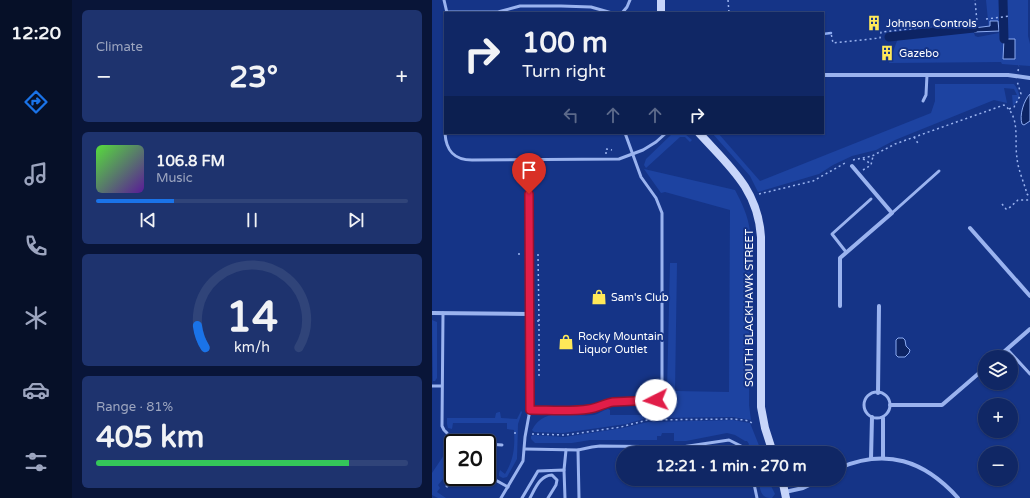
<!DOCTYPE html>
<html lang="en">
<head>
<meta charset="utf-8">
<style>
	body { margin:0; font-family:"Varela Round",sans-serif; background:#1e336e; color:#f1f3f6; height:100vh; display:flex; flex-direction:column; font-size:15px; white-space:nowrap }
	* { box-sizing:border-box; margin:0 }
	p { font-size:13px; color:#9ca5bf }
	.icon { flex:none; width:22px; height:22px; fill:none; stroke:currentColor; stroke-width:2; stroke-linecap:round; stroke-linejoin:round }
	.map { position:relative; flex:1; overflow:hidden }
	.side { display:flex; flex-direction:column; gap:10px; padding:10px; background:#091538; width:360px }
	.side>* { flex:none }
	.banner { position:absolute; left:12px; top:12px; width:380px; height:122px; border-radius:0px; box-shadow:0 1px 3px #0004,0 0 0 1px #304479; background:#102765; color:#f1f3f6; overflow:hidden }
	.tools { position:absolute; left:546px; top:350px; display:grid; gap:8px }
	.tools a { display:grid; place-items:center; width:40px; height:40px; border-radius:50%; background:#102765; box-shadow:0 1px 3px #0004,0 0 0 1px #304479; font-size:20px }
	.speed { position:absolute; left:12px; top:434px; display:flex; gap:8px; font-size:20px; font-weight:700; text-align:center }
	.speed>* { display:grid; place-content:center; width:52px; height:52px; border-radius:50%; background:#102765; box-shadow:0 1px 3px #0004,0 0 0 1px #304479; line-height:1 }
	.speed .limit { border:2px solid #111; border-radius:6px; background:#fff; color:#111 }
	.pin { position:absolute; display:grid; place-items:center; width:34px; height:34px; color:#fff; margin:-41px -17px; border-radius:50% 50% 50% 0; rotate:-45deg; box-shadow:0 0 4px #0007 }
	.pin .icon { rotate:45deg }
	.me { position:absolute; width:44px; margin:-22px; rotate:266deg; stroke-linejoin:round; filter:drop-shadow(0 0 3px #0008) }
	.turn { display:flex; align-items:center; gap:14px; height:84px; padding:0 12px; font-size:18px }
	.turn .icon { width:52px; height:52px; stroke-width:2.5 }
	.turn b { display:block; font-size:28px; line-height:34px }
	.lanes { display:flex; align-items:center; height:38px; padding:0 12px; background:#0003; justify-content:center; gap:20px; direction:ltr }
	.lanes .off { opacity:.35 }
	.big { font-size:30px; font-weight:700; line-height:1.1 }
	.side .tile { flex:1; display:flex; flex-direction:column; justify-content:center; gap:6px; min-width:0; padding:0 14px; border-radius:6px; background:#1e336e }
	.side .dial { align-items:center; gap:0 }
	.dial svg { height:104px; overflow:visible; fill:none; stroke:#304479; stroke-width:7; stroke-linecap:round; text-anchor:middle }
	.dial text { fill:#f1f3f6; stroke:none }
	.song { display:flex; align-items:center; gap:12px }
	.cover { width:48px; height:48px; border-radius:6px; background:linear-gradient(135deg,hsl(110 70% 55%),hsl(270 70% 35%)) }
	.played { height:4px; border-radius:2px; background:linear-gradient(90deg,#1a73e8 25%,#304479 25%) }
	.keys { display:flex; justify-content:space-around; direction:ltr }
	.heat { display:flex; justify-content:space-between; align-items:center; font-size:22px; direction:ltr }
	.charge { height:6px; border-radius:3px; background:linear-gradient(90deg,#34c759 81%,#304479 0) }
	.trip { position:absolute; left:184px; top:446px; width:230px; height:40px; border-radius:20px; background:#102765; box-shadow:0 1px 3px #0004,0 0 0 1px #304479; font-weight:700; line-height:40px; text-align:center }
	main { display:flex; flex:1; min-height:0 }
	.menu { display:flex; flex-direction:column; width:72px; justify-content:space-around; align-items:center; background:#061028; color:#9ca5bf }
	.menu .icon { width:28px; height:28px }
	.menu .on { color:#1a73e8 }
	.menu b { font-size:18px; color:#f1f3f6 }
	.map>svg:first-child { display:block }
	.green { fill:#1d43a1 }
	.water { fill:#0d2464; stroke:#8cabf2 }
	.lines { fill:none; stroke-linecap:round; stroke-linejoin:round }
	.stream { stroke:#8cabf2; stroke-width:2.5 }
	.canal { stroke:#0d2464; stroke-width:9 }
	.path { stroke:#9ab3ef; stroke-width:1.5; stroke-dasharray:2 3; stroke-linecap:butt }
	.lane { stroke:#9ab3ef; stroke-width:3 }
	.street { stroke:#9ab3ef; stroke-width:4 }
	.secondary { stroke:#c7d5fa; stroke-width:8 }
	.route-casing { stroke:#92132f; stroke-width:10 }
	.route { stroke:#e11d48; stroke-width:7 }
	.labels { text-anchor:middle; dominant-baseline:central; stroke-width:4; stroke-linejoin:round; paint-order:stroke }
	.poi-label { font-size:11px; fill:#fff; stroke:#153487; text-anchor:start }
	.street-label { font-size:11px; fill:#fff; stroke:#153487 }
</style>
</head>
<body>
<main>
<nav class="menu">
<b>12:20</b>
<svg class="icon on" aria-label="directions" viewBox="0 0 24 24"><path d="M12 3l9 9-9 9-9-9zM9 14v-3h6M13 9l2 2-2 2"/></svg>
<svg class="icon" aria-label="music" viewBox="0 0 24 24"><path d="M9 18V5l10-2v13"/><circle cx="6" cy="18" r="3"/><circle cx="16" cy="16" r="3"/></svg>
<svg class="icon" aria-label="phone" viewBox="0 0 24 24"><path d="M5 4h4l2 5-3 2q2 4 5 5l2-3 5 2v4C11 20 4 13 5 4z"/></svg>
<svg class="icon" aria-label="climate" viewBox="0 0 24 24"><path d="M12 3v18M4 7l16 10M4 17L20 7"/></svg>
<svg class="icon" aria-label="car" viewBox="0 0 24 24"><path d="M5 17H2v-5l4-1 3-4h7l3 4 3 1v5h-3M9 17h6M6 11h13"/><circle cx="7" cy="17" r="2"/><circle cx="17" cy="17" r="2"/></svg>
<svg class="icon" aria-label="filters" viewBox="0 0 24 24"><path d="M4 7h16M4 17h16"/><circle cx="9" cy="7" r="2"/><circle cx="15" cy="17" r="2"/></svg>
</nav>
<section class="side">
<div class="tile"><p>Climate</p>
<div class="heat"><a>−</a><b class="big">23°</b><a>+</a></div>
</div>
<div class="tile">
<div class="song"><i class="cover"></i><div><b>106.8 FM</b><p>Music</p></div></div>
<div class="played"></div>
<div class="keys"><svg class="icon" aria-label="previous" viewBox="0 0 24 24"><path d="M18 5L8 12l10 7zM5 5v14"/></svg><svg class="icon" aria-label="pause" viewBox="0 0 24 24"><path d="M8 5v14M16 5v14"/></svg><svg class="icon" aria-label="next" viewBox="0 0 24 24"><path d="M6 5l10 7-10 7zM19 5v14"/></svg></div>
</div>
<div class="tile dial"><svg viewBox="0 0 100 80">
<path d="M14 69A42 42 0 1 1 86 69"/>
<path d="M14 69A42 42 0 0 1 8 52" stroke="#1a73e8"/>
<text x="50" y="56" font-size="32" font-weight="700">14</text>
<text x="50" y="72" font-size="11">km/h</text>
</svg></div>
<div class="tile"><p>Range · 81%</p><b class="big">405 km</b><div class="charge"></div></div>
</section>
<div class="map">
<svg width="598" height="498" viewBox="0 0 598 498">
	<rect width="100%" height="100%" fill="#153487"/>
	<!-- green -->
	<g class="green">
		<polygon points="554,0 596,0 596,36 598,44 598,66 570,64 569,62 457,63 466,38 541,30 543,36 546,37 567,33 566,31 557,31"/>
		<path d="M503 84H582C588 92 590 99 581 106L580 95H585L582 89 572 88 575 103 562 100 463 140 444 150 420 156 401 165 387 174 326 192 318 176 280 133H286L328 181 499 113 503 101Z"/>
		<polygon points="241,133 253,134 260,140 258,142 253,137 248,137 214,168 212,165 214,159"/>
		<path d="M212 169 303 190C310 203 316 216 318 231L317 405 319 420 301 417 215 418 194 424 131 433 102 432 100 430C113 405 139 418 162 415 167 414 171 410 176 409L178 410V415H221V409C233 406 234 403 235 392L238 263H245L243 391 297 392 298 210 233 192 229 193Z"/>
		<polygon points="0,320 5,322 5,378 3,381 1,381"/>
		<path d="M89 411 90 412 86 424 85 459 75 477 71 478 67 476V473L68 470 73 474C82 460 83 446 82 430L75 429V423H21L20 429 16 428 15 424V418H63L64 413 67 412H68L69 418 85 419Z"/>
		<polygon points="301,420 318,423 330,453 319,453 316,446 317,444 315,441 313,441 303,435 295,433 254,441 242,441 242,433 230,433 229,436 225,436 225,440 158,440 140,443 103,443 99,439 99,436 102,435 132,437 191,428 216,422"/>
		<polygon points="17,438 58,439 60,441 58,442 42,440 38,443 21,443 21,470 15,480 11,479 6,485 8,488 5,492 14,498 6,498 0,495 0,473 12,455"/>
		<path d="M326 479H339L340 483 339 486 343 494 340 498C327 498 329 489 326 479Z"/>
	</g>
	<!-- water -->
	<g class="water">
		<polygon points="558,21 566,21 567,31 542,32 542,28 558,26"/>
		<polygon points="572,39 583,39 583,59 571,59"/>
		<path d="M598 94V121L592 125 590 124C587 115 592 100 598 94Z"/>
		<polygon points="466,338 471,338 473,340 474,346 478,350 477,353 473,357 466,357 464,355 464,340"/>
	</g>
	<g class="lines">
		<!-- stream -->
		<g class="stream">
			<polyline points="297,12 297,13"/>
			<polyline points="391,34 399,33"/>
		</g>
		<!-- canal -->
		<g class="canal">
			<polyline points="571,0 572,39"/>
			<polyline points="457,37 542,28"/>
		</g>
		<!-- path -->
		<g class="path">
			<polyline points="296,0 297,13"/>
			<polyline points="554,19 578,16"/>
			<polyline points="391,34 399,33 401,43 448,38 449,32 545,22 543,0"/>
			<polyline points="586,71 587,66"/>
			<polyline points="577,109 582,107 589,94 585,81"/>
			<polyline points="482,137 487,145"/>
			<polyline points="174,154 174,149 180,150"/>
			<polyline points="431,159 435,161 439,165"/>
			<path d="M421 160 440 156 463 144 572 105C589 117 582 140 585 158 586 170 592 182 595 194L598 197"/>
			<polyline points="431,170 439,165 441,156"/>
			<polyline points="327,194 381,181 415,162"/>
			<polyline points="570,204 574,209 576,209 586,200 598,200"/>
			<polyline points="86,254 90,254"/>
			<polyline points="106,254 107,321"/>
			<polyline points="105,321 107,321 107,377"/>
			<polyline points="82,433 87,433"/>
			<path d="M100 434 134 435 189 427 215 420 301 419C308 420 316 419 321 424"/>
		</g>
		<!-- lane -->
		<g class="lane">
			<polyline points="12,0 15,13"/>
			<polyline points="15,12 66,12 88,6 129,6 159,7 180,13"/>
			<polyline points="190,13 195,7 198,0"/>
			<polyline points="491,101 494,95 495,75"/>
			<path d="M13 133C14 151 22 160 40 160L187 159 211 150 224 142 234 133"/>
			<polyline points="460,213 507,171"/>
			<polyline points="414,252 400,234 439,199"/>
			<polyline points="11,313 10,426 12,430 15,433"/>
			<polyline points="575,349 598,374"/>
			<polyline points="0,386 9,386"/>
			<circle cx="445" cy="405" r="13"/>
			<path d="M97 410H149L163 408 175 403 181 402 219 401C226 399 228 396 230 389V213L224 198 209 177 193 133"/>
			<polyline points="55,444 70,445"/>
			<polyline points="93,449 146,450 160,447 168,446 250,447 297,440 309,446 313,453"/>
			<polyline points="146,450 147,498"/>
			<polyline points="132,470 134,450"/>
			<polyline points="58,477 76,487"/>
			<polyline points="321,479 325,498"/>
			<polyline points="15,486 21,475"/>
			<polyline points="69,498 91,461 93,437 97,415 97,195"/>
			<polyline points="90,498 106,471 132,470 133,498"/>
			<path d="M98 498C103 489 108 475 120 475L125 480 124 485 116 498"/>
		</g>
		<!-- street -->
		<g class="street">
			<polyline points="391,75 576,75 598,78"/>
			<polyline points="538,228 598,296"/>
			<polyline points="408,306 408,258 460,213 420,166"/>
			<polyline points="0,313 97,314"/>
			<polyline points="566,357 598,329"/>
			<polyline points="446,393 447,306"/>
			<polyline points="458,405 510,405 553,368"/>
			<polyline points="451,418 451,457"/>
			<polyline points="439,459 440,417"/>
			<path d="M407 468C454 448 492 460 526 498"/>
			<polyline points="353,492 371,488 390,479"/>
		</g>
		<!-- secondary -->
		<g class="secondary">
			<polyline points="229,0 229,13"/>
			<path d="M267 133C297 166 326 189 329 237V407L333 428 341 453"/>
			<polyline points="350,479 354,498"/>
		</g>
	</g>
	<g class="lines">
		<!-- route casing -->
		<g class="route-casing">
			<path id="route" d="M97 194 98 410C117 410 138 412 157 409 166 408 173 403 181 402L224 400"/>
		</g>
		<!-- route -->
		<use href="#route" class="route"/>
	</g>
	<!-- icons -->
	<defs>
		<g id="building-bare" transform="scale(1.2)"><path d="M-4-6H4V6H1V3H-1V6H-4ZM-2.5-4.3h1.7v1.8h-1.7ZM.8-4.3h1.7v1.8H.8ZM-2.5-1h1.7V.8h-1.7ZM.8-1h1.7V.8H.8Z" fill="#ffe958" stroke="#153487" stroke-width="2.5" paint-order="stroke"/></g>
		<g id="shop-bare" transform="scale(1.2)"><path d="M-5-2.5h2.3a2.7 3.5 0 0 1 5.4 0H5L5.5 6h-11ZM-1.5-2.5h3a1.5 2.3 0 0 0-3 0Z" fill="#ffe958" stroke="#153487" stroke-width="2.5" paint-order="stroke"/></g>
	</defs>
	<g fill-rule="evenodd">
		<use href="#building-bare" x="442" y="23"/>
		<use href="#building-bare" x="455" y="53"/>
		<use href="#shop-bare" x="167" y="297"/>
		<use href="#shop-bare" x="134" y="342"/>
	</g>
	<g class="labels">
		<!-- poi labels -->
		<g class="poi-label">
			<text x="454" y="23">Johnson Controls</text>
			<text x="467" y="53">Gazebo</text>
			<text x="179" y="297">Sam's Club</text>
			<text x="146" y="336">Rocky Mountain<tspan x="146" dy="13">Liquor Outlet</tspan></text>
		</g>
		<!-- street labels -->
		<g class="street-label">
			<text transform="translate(317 308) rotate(-90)">SOUTH BLACKHAWK STREET</text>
		</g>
	</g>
</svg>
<div class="tools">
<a><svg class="icon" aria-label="layers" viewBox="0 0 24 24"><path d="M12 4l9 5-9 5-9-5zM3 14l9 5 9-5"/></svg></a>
<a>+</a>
<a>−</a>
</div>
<div class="speed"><div class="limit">20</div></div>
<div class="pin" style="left:97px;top:194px;background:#d93025"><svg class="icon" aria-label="arrive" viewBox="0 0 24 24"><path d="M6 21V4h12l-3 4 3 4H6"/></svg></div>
<svg class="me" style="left:224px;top:400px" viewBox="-20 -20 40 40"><circle r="19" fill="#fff"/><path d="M0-13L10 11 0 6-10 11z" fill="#e11d48"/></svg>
<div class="trip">12:21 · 1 min · 270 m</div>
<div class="banner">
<div class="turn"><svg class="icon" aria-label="right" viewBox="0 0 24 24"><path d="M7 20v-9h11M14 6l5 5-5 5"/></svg><div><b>100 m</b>Turn right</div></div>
<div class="lanes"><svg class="icon off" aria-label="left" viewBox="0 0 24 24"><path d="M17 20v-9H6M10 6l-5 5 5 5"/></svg><svg class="icon off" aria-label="ahead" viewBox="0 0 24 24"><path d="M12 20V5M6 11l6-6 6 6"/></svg><svg class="icon off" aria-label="ahead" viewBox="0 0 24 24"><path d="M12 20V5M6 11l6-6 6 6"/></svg><svg class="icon" aria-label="right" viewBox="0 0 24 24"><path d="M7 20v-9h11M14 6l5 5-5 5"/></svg></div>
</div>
</div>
</main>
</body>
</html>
